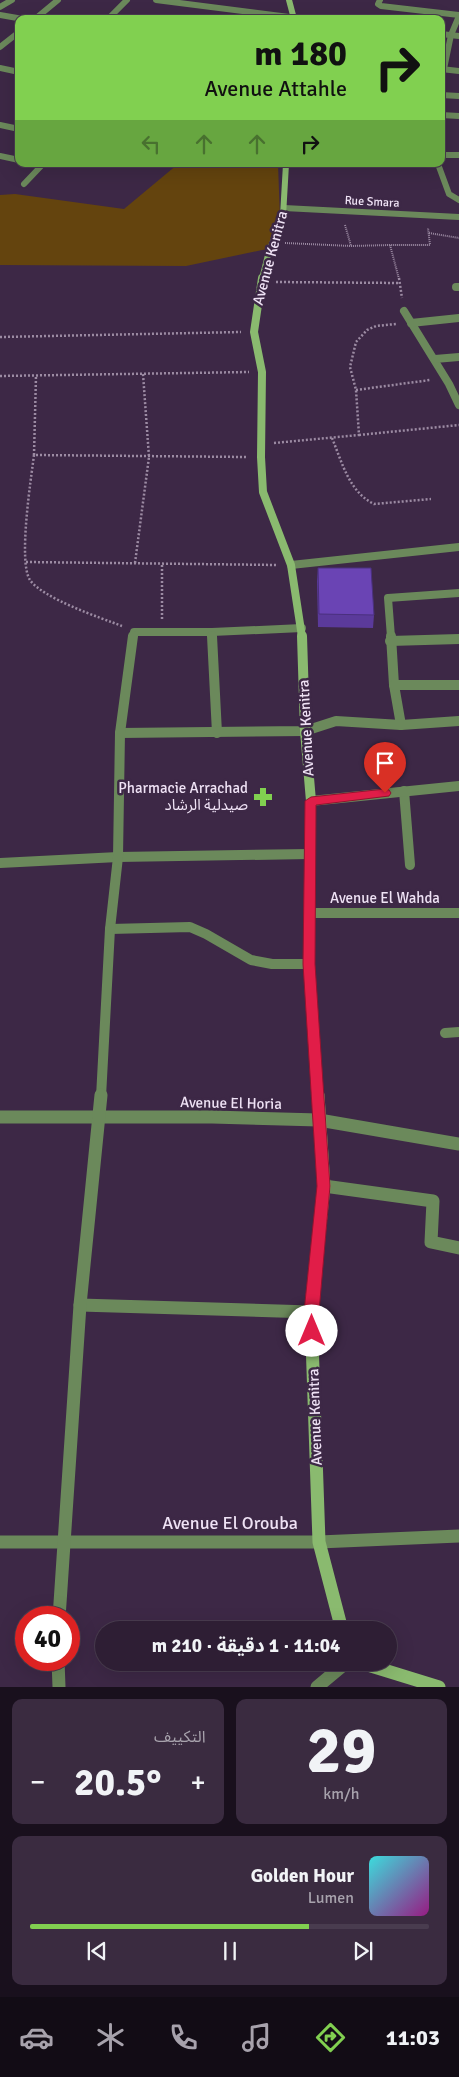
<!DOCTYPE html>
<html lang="ar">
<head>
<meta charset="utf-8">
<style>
	body { margin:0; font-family:Signika,"Noto Sans Arabic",sans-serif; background:#3a2b40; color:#f1f3f6; direction:rtl; height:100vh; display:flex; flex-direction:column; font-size:19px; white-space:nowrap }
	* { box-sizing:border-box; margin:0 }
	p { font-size:16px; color:#a7a2ac }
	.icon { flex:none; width:28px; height:28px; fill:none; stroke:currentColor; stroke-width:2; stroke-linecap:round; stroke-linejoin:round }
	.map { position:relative; height:1687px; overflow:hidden; direction:ltr }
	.sheet { display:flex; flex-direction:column; gap:12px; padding:12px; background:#19101d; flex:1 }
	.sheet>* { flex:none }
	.banner { position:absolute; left:15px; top:15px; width:430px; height:152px; border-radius:10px; box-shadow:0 5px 20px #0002,0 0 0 1px #493c4f; direction:rtl; background:#81d050; color:#111; overflow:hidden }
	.speed { position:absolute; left:15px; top:1606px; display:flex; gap:10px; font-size:25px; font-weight:700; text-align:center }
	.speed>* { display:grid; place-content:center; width:65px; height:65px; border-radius:50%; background:#2e1e34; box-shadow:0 5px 20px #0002,0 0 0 1px #493c4f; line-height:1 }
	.speed .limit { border:8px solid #d22; background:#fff; color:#111 }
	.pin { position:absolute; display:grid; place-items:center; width:42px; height:42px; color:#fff; margin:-51px -21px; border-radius:50% 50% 50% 0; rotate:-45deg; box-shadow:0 0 5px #0007 }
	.pin .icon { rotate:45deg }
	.me { position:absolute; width:55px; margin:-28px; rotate:0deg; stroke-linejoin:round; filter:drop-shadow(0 0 4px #0008) }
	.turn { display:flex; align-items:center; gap:18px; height:105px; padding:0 15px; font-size:22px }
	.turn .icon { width:65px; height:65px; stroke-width:2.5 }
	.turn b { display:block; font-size:35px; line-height:42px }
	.lanes { display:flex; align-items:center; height:48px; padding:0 15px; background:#0003; justify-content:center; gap:25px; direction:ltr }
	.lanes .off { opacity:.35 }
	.big { font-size:38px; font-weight:700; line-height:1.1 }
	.sheet .card { flex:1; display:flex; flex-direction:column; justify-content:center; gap:8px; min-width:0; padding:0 18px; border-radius:10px; background:#3a2b40 }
	.sheet .dial { align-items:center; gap:0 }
	.dial b { font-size:65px; line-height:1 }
	.song { display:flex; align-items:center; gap:15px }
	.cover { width:60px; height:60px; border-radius:8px; background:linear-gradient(135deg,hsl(180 70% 55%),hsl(310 70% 35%)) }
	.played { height:5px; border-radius:2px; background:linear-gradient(90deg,#81d050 70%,#493c4f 70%) }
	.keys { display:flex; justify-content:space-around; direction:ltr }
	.heat { display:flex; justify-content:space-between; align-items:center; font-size:28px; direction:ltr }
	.sheet .tiles { flex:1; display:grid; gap:12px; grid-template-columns:1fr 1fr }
	.card:last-child { grid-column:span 2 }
	.trip { position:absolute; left:95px; top:1621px; width:302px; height:50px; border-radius:25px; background:#2e1e34; box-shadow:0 5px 20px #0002,0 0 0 1px #493c4f; font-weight:700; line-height:50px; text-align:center; direction:rtl }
	.tabs { display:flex; height:80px; justify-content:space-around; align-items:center; background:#120c15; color:#a7a2ac }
	.tabs .icon { width:35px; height:35px }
	.tabs .active { color:#81d050 }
	.tabs b { font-size:22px; color:#f1f3f6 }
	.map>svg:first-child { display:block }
	.green { fill:#64440e }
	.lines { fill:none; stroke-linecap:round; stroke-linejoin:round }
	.path-far1 { stroke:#9c8ba3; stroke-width:2; stroke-dasharray:1 1; stroke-linecap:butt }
	.path { stroke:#9c8ba3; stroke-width:2.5; stroke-dasharray:2 2; stroke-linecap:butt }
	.street-far3 { stroke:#6b895b; stroke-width:6 }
	.street-far2 { stroke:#6b895b; stroke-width:8 }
	.street-far1 { stroke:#6b895b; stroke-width:10 }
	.street { stroke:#6b895b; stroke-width:13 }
	.secondary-far3 { stroke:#8aba6f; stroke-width:6 }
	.secondary-far2 { stroke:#8aba6f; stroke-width:8 }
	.secondary-far1 { stroke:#8aba6f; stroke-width:10 }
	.secondary { stroke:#8aba6f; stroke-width:13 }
	.wall { fill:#5b3a9b }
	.building { fill:#6a44b4; stroke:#4a307e }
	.route { fill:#e11d48; stroke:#92132f }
	.labels { text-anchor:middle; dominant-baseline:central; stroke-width:5; stroke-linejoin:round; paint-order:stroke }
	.far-street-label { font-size:12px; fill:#efe2f5; stroke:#3d2846 }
	.street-label { font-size:15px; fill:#efe2f5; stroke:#3d2846 }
	.poi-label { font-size:15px; fill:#efe2f5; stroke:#3d2846; text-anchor:end }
	.near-street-label { font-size:18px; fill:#efe2f5; stroke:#3d2846 }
</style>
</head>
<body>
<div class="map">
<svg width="459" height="1687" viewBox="0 0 459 1687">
	<rect width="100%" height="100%" fill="#3d2846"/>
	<!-- green -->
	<polygon class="green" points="178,164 278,164 281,246 186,266 0,265 0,195 15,194 124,209"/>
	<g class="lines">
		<!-- path-far1 -->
		<g class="path-far1">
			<polyline points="345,225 351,246"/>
			<polyline points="429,233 459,238"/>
			<polyline points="285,243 351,246 390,245"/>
			<polyline points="399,279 390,245 430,245 428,228"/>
		</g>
		<!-- path -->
		<g class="path">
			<polyline points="399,278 402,298"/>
			<polyline points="276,282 400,283"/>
			<polyline points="0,337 241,332"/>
			<polyline points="0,376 249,372"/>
			<polyline points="356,390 430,380"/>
			<polyline points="359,435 459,425"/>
			<path d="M332 438C342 462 349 492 374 504L431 499"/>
			<polyline points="274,443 359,435 356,390 350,367 356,342 367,330 376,326 396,324"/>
			<polyline points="34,455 36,376"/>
			<polyline points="26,562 278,565"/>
			<polyline points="135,563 149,457 143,374"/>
			<polyline points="162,565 162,619"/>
			<path d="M122 626C101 618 42 598 30 580 18 562 31 479 34 455L247 457"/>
		</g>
		<!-- street-far3 -->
		<g class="street-far3">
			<polyline points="156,0 305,19"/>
			<polyline points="380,0 378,4 381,6 459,15"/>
			<polyline points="0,7 12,0"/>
			<polyline points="0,15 23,19"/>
			<polyline points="35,19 58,0"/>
			<polyline points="108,19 127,0"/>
			<polyline points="441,34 459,36"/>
			<polyline points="0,47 19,32"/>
			<polyline points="0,68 19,72"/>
			<polyline points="441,69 459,71"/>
			<polyline points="444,69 451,35 459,16"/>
			<polyline points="441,95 459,96"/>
			<polyline points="441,115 459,116"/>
			<polyline points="0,125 19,129"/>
			<polyline points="441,155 459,155"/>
			<polyline points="0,156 19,160"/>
			<polyline points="438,164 449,194 459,200"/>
			<polyline points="24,184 43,164"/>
			<polyline points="284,208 459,217"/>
		</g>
		<!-- street-far2 -->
		<g class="street-far2">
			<polyline points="456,287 459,287"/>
			<polyline points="404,311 449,384 459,405"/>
			<polyline points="411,323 459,318"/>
			<polyline points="435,359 459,357"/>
			<polyline points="291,565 459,547"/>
			<polyline points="212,632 212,637"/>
			<polyline points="133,637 134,632 212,632 302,628"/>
			<polyline points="391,637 388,598 459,593"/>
		</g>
		<!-- street-far1 -->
		<g class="street-far1">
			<polyline points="212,636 217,733"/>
			<polyline points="391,636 394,685 401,725"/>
			<polyline points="390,641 459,639"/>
			<polyline points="394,685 459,685"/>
			<polyline points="120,733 305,731 336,721 401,725 459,721"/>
			<polyline points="404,791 410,865"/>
			<polyline points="311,801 459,786"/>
			<polyline points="0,863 118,857 310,854"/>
			<polyline points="311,913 459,913"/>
			<polyline points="110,929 190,927 206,934 251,960 272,964 309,964"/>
			<polyline points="445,1033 459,1032"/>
			<polyline points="101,1097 110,929 118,857 120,733 133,636"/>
		</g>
		<!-- street -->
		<g class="street">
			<polyline points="0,1117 212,1117 319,1120 459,1144"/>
			<polyline points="324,1186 433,1201 431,1242 459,1248"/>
			<polyline points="80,1305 311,1312"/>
			<polyline points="0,1542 319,1542 459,1536"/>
			<polyline points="59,1618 80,1305 101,1095"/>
			<polyline points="58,1660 59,1687"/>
			<polyline points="317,1687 347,1662"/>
		</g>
		<!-- secondary-far3 -->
		<g class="secondary-far3">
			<polyline points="289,0 294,19"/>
			<polyline points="262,279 269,251 283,216 286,164"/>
		</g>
		<!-- secondary-far2 -->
		<polyline class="secondary-far2" points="262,278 254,332 262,372 261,457 263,492 291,565 302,637"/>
		<!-- secondary-far1 -->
		<polyline class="secondary-far1" points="302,636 305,731 311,801 309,964 318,1097"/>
		<!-- secondary -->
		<g class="secondary">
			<polyline points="318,1095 324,1186 311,1312 319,1542 342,1630"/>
			<polyline points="358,1662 439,1687"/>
		</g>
	</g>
	<!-- wall -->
	<polygon class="wall" points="318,568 374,615 373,628 318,627 317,581"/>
	<!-- building -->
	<polygon class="building" points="318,568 371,568 374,615 319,614"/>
	<!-- route -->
	<polygon class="route" points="385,789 389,790 391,793 389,796 316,805 315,964 330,1186 319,1312 319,1331 317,1336 312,1338 307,1336 305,1331 304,1312 317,1186 303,964 305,801 311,797"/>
	<!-- icons -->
	<defs>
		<g id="pharmacy-bare" transform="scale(1.5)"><path d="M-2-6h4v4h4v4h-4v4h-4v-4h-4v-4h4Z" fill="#81d050" stroke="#3d2846" stroke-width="2.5" paint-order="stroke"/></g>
	</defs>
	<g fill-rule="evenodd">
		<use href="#pharmacy-bare" x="263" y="797"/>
	</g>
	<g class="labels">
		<!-- far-street labels -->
		<g class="far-street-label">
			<text transform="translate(372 202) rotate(3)">Rue Smara</text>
		</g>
		<!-- street labels -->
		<g class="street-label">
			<text transform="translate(270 258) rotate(-75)">Avenue Kenitra</text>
			<text transform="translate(306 728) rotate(-93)">Avenue Kenitra</text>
			<text x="385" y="898">Avenue El Wahda</text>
			<text transform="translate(231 1103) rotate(1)">Avenue El Horia</text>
			<text transform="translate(315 1417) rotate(-92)">Avenue Kenitra</text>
		</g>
		<!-- poi labels -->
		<g class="poi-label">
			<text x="248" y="788">Pharmacie Arrachad<tspan x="248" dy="17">صيدلية الرشاد</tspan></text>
		</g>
		<!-- near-street labels -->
		<g class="near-street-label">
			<text x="230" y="1523">Avenue El Orouba</text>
		</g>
	</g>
</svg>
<div class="speed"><div class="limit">40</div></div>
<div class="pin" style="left:385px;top:793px;background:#d93025"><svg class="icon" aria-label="arrive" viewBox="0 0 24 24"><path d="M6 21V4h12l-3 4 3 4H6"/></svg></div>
<svg class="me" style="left:312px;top:1331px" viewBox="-20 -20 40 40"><circle r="19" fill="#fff"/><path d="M0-13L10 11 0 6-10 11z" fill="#e11d48"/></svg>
<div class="trip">11:04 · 1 دقيقة · 210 m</div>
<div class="banner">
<div class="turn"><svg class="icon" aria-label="right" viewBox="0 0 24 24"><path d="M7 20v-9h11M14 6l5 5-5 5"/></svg><div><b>180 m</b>Avenue Attahle</div></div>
<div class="lanes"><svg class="icon off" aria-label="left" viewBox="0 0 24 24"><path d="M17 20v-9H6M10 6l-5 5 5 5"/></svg><svg class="icon off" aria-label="ahead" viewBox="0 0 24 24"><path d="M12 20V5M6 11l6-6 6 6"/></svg><svg class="icon off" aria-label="ahead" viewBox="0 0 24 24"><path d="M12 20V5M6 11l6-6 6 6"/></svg><svg class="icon" aria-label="right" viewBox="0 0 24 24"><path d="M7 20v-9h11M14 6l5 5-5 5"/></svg></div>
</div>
</div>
<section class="sheet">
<div class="tiles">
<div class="card dial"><b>29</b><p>km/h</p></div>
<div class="card"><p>التكييف</p>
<div class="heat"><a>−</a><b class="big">20.5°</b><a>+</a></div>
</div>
<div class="card">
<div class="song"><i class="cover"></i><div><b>Golden Hour</b><p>Lumen</p></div></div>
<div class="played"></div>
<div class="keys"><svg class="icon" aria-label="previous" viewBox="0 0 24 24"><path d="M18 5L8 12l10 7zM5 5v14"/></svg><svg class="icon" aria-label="pause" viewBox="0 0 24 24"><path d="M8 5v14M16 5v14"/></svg><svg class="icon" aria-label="next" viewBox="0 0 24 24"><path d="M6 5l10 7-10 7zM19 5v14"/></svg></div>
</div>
</div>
</section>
<nav class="tabs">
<b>11:03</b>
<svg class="icon active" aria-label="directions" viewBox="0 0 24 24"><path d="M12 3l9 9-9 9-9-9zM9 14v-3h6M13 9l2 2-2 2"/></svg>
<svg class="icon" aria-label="music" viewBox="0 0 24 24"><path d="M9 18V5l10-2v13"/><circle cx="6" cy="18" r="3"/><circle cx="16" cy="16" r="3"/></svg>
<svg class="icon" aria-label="phone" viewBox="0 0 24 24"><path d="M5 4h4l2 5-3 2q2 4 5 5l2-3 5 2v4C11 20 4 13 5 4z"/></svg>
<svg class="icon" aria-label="climate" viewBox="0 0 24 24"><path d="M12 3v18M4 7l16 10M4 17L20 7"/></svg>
<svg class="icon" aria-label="car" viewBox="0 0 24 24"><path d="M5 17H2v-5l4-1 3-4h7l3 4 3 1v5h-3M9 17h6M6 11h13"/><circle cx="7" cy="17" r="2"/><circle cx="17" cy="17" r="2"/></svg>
</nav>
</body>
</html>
